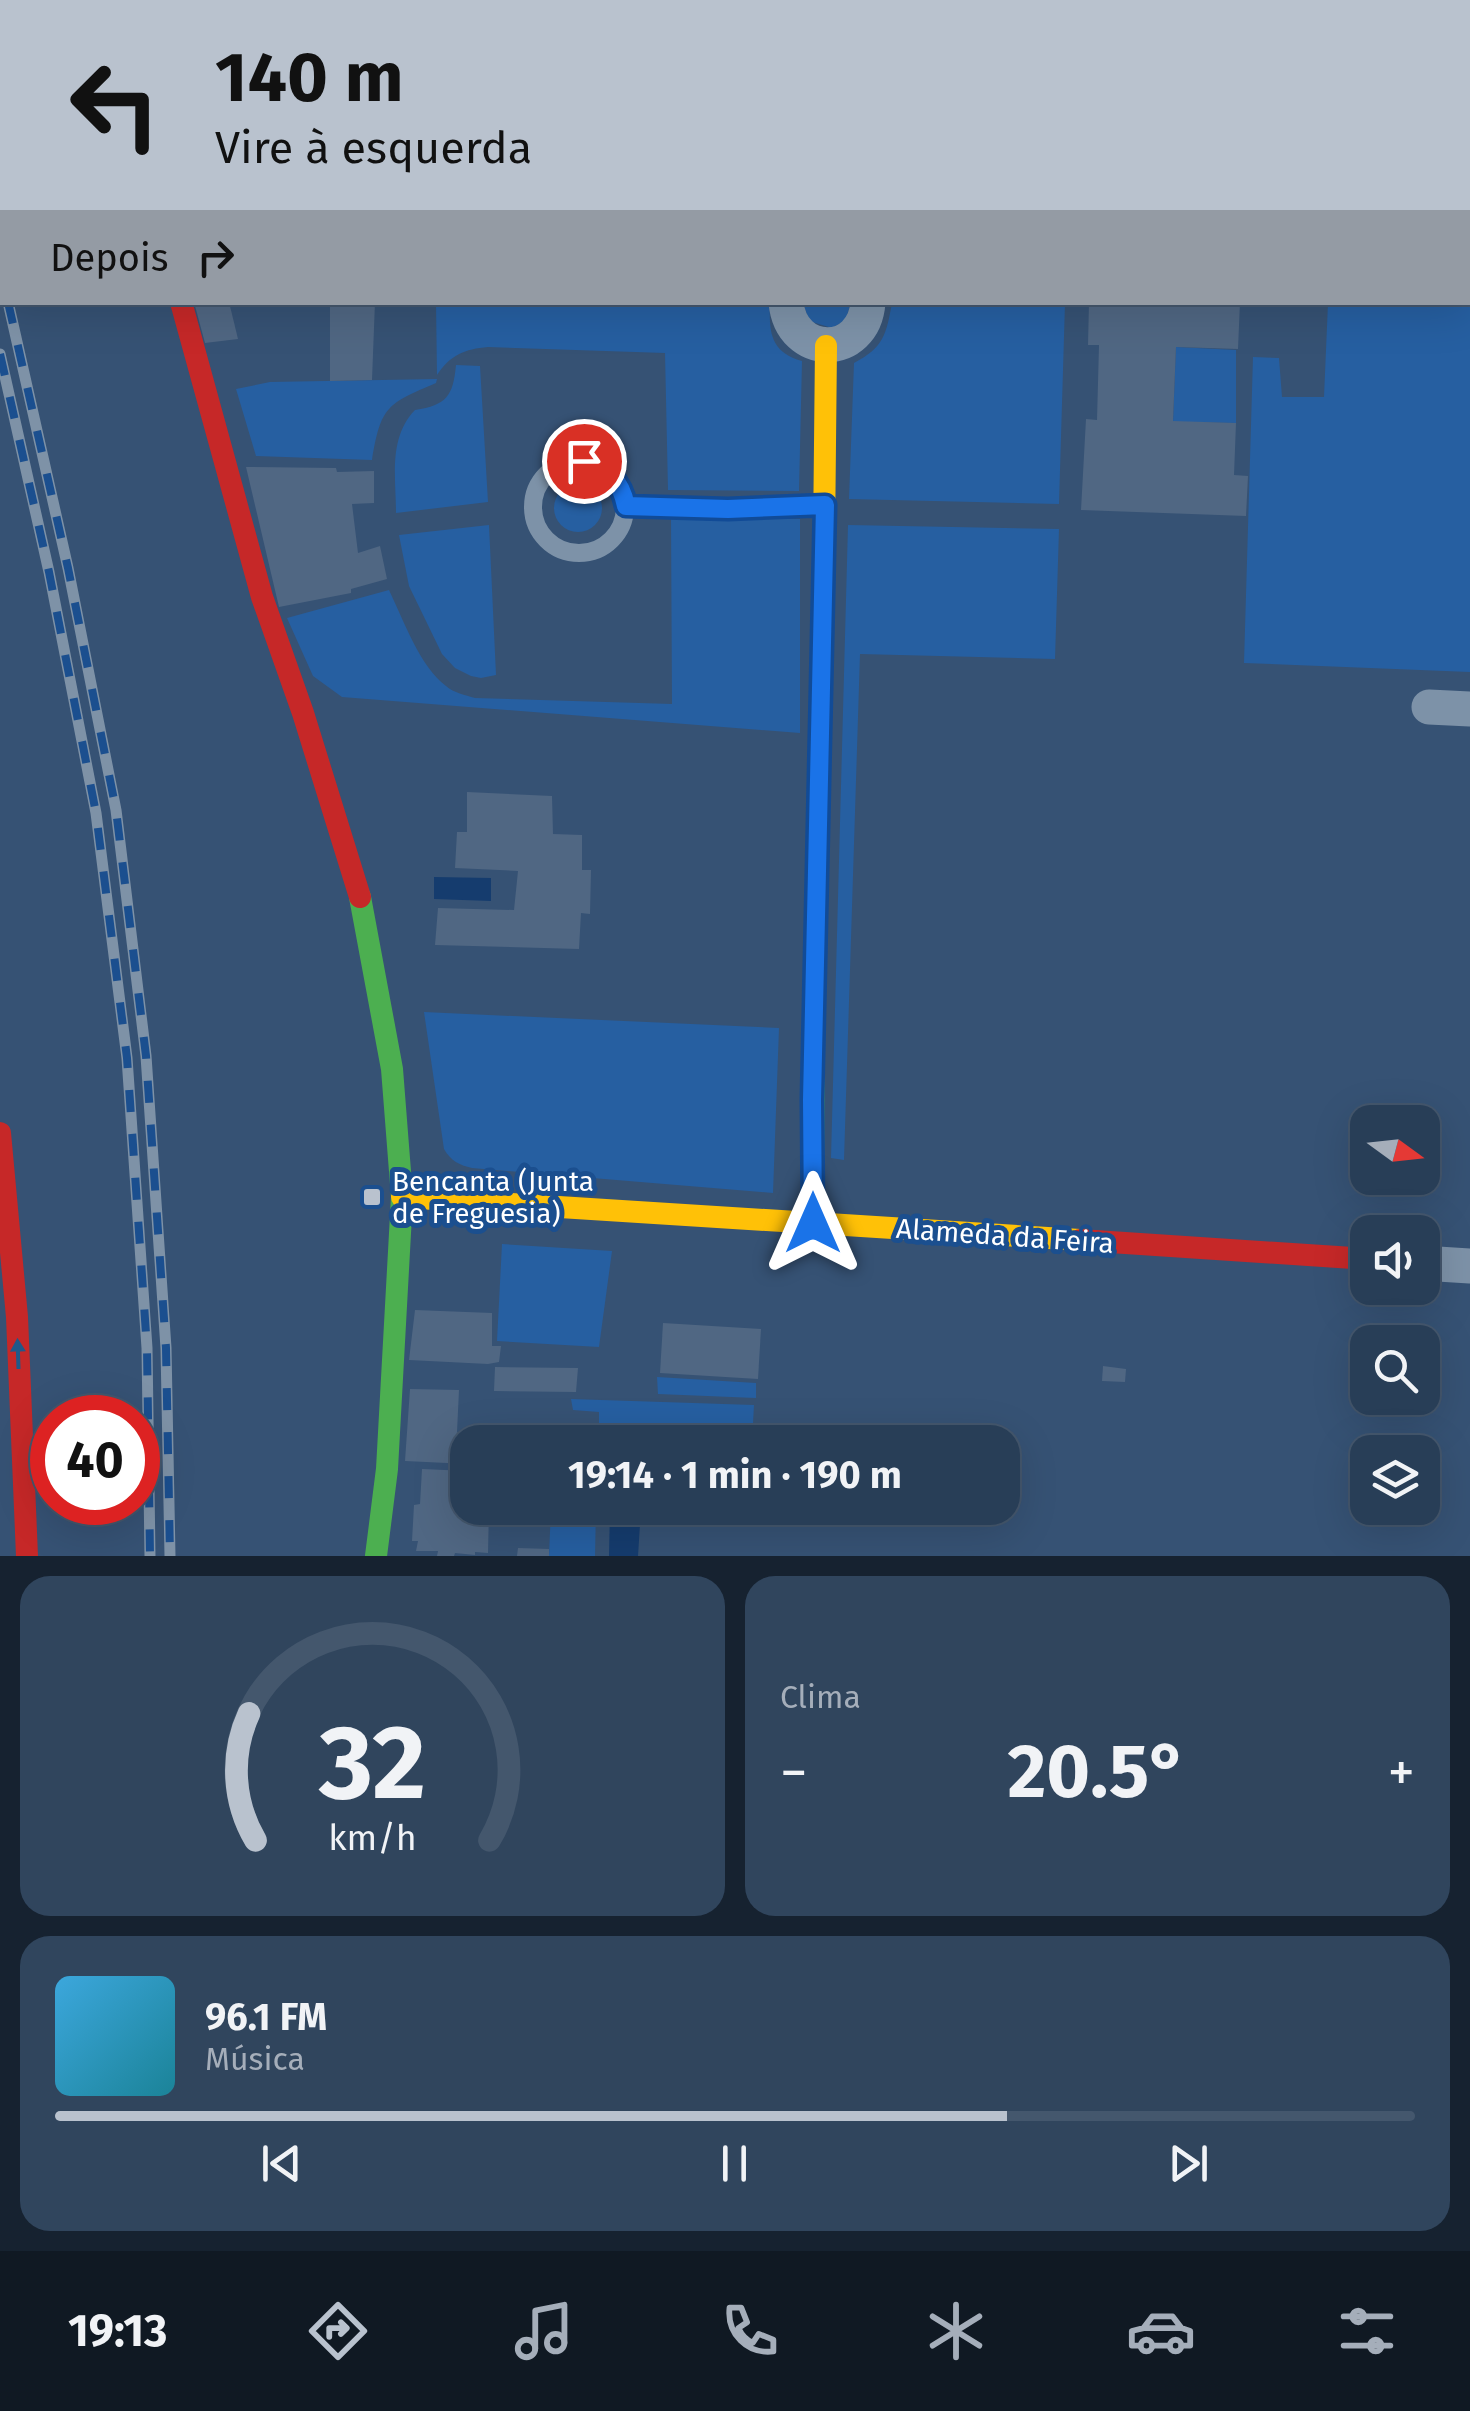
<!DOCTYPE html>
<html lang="pt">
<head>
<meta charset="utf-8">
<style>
	body { margin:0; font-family:"Fira Sans",sans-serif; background:#30455d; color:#f1f3f6; height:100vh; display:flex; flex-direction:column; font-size:38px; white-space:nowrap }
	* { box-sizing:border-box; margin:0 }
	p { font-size:32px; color:#a5aeba }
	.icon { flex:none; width:55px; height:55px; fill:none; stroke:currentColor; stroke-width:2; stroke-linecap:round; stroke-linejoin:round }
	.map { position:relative; height:1556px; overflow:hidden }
	.panel { display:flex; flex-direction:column; gap:20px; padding:20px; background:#162230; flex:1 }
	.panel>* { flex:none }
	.top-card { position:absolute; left:0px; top:0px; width:1470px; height:305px; box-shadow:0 10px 40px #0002,0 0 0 2px #44576d; background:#b9c2ce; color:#111; overflow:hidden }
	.needle { width:65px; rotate:105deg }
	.buttons { position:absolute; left:1350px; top:1105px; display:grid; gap:20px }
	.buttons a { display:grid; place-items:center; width:90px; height:90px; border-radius:20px; background:#283e57; box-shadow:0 10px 40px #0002,0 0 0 2px #44576d; font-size:50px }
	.speed { position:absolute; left:30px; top:1395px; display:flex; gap:20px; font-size:50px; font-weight:700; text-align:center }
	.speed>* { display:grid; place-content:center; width:130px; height:130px; border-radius:50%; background:#283e57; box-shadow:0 10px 40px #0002,0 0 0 2px #44576d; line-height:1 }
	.speed .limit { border:15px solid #d22; background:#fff; color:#111 }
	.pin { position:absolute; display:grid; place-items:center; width:85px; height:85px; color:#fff; margin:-42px; border:5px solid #fff; border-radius:50%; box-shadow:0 2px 10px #0007 }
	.me { position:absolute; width:110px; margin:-55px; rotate:0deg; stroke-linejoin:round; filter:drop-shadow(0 0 8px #0008) }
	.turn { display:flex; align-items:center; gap:35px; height:210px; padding:0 50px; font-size:45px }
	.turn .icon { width:130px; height:130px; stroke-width:2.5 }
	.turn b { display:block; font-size:70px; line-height:85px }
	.then { display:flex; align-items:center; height:95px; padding:0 50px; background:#0003; gap:20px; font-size:38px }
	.big { font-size:75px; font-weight:700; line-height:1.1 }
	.panel .widget { flex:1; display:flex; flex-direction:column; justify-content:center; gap:15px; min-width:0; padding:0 35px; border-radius:30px; background:#30455d }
	.panel .dial { align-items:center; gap:0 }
	.dial svg { height:260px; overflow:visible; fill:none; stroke:#44576d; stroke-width:7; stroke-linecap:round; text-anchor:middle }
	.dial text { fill:#f1f3f6; stroke:none }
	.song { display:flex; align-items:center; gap:30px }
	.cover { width:120px; height:120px; border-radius:15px; background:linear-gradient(135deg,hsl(200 70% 55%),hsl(190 70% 35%)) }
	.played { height:10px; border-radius:5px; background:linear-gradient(90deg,#b9c2ce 70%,#44576d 70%) }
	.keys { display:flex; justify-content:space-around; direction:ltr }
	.heat { display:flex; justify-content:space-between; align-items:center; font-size:55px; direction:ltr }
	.panel .tiles { flex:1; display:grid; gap:20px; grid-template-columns:1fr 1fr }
	.widget:last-child { grid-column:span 2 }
	.trip { position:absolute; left:450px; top:1425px; width:570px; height:100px; border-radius:30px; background:#283e57; box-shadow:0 10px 40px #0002,0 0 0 2px #44576d; font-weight:700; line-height:100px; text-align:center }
	.dock { display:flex; height:160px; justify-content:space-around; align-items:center; background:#101923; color:#a5aeba }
	.dock .icon { width:70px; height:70px }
	.dock .on { color:#b9c2ce }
	.dock b { font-size:45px; color:#f1f3f6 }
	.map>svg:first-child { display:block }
	.green { fill:#265fa1 }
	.water { fill:#153c6e }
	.building { fill:#506783 }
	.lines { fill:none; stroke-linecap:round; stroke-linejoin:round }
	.lane { stroke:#7d92a8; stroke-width:18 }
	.street { stroke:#7d92a8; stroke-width:35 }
	.fast { stroke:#4caf50; stroke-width:22 }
	.slow { stroke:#ffc107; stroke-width:22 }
	.jam { stroke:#c62828; stroke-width:22 }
	.rail-casing { stroke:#7e92a7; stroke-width:11 }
	.rail { stroke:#1b4f8f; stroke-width:8; stroke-dasharray:22; stroke-linecap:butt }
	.oneway { fill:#205989 }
	.route-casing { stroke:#114b97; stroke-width:25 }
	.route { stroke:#1a73e8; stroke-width:18 }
	.poi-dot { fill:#b9c2ce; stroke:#1b4f8f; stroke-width:4 }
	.labels { text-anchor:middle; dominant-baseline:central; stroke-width:10; stroke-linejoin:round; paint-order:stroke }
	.poi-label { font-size:28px; fill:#fff; stroke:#1b4f8f; text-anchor:start }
	.street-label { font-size:28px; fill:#fff; stroke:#1b4f8f }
</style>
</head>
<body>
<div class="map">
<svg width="1470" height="1556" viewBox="0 0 1470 1556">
	<rect width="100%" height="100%" fill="#365274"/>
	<!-- green -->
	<g class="green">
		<rect x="989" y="0" width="196" height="2"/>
		<polygon points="1468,61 1470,61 1470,672 1244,663 1253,357 1279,358 1282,397 1324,397 1328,303 1468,302"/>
		<polygon points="851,302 846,320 832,328 809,321 803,303"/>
		<path d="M436 303H770C769 332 770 352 802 361L799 491 668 490 665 353 488 347C465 349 450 355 437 375Z"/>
		<path d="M892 303H1065L1059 504 849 499 854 363C884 347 886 335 892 303Z"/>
		<polygon points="1176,347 1236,350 1236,423 1173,422"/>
		<path d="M456 365 480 366 488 502 396 513C396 478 388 438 415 410 447 405 453 396 456 365Z"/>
		<path d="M437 379 436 383C387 404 381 406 372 460L256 456 236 389 270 382Z"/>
		<circle cx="578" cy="508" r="24"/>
		<path d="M671 518 800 519V733L342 697 313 676 287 618 389 590C403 619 420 667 446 686 454 693 465 695 475 698L672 704Z"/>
		<polygon points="489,525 496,675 481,678 471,676 455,668 442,654 409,586 399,535"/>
		<polygon points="848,525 1059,529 1055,659 860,654 844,1160 831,1158"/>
		<path d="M424 1012 779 1028 773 1193 472 1168C459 1165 451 1161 444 1149Z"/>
		<polygon points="502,1244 612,1251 599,1347 497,1341"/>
		<polygon points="657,1377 756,1383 756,1398 658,1394"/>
		<polygon points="571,1399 754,1405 752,1442 599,1442 599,1412 573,1410"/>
		<polygon points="551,1508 596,1508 595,1556 549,1556"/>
	</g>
	<!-- water -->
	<g class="water">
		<polygon points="434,877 491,878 491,901 434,899"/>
		<polygon points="610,1508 641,1508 638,1556 609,1556"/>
	</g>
	<!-- building -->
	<g class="building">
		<polygon points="194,302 229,302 238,339 205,343"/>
		<polygon points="330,302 375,302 372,380 330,381"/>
		<polygon points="1089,302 1240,302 1238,349 1176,347 1173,421 1236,423 1234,475 1248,476 1246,516 1081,510 1086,419 1097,420 1099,345 1088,345"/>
		<polygon points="246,467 336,468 337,472 374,471 374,503 352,504 358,553 380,546 387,579 351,589 351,593 279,607"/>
		<polygon points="467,792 552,796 553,834 582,835 582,870 591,870 590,914 581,913 579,949 435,945 438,908 514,910 518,871 455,868 457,832 467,832"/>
		<polygon points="415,1310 492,1313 492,1346 501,1346 499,1362 488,1364 409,1360"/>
		<polygon points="663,1323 761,1329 758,1379 660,1373"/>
		<polygon points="1103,1366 1126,1369 1125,1382 1102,1381"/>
		<polygon points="495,1367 578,1368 576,1392 494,1391"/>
		<polygon points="410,1389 459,1390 457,1432 549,1437 548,1442 468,1442 468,1464 405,1461"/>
		<polygon points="422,1469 468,1471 468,1508 489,1508 488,1553 475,1552 475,1555 455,1553 454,1556 437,1556 438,1551 416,1551 418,1541 412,1541 414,1505 420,1504"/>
		<polygon points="518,1548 549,1549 549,1556 517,1556"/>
	</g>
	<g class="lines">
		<!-- lane -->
		<g class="lane">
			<circle cx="579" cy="507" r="46"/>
			<polyline points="626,506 728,509 820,505"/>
		</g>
		<!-- street -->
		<g class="street">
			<polyline points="101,0 102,2"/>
			<path d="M786 302C791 359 864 359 868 302"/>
			<polyline points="1429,707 1470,709"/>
			<polyline points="1422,1263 1470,1266"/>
		</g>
		<!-- fast -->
		<g class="fast">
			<polyline points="360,897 392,1069 402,1197 387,1469 376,1556"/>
			<polyline points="813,1223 814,1004 824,541"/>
		</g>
		<!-- slow -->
		<g class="slow">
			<polyline points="824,541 826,346"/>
			<polyline points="402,1197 1080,1240"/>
		</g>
		<!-- jam -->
		<g class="jam">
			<polyline points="181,302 262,597 303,713 360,897"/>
			<polyline points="0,1133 17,1317 27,1556"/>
			<polyline points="1080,1240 1368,1259"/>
		</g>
		<!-- rail casing -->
		<g class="rail-casing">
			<g id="rail">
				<polyline points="0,270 2,280"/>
				<polyline points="8,302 68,568 116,810 146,1056 166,1348 170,1556"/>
				<polyline points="0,354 49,572 96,813 127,1058 147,1348 150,1556"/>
			</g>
		</g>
		<!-- rail -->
		<use href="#rail" class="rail"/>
	</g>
	<!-- one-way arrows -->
	<defs><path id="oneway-solid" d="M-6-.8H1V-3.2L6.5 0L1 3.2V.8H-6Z" transform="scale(2.5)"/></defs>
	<use class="oneway" href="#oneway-solid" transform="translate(18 1354) rotate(-92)"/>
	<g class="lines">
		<!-- route casing -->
		<g class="route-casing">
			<path id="route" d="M584 461C608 468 621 481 626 506L728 509 825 505 812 1100 813 1223"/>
		</g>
		<!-- route -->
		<use href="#route" class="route"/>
	</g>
	<!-- markers -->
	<rect class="poi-dot" x="362" y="1187" width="20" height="20" rx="5"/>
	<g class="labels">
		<!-- poi labels -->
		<g class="poi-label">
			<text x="392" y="1181">Bencanta (Junta<tspan x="392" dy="32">de Freguesia)</tspan></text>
		</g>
		<!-- street labels -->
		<g class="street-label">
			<text transform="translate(1005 1236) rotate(4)">Alameda da Feira</text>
		</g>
	</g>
</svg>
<div class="buttons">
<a><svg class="needle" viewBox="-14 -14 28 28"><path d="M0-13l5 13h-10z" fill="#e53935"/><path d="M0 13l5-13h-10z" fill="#a5aeba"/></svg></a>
<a><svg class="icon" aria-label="sound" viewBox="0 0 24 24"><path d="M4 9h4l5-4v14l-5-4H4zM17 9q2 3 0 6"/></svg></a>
<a><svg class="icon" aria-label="search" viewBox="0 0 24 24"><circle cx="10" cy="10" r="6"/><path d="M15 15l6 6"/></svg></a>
<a><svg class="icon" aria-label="layers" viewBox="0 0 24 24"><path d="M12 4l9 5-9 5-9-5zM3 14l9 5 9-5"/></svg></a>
</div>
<div class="speed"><div class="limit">40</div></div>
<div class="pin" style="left:584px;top:461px;background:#d93025"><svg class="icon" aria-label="arrive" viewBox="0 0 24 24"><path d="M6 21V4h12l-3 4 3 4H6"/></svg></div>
<svg class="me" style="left:813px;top:1223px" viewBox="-20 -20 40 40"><path d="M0-17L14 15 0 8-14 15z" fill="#1a73e8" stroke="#fff" stroke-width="4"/></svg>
<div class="trip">19:14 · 1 min · 190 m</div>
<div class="top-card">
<div class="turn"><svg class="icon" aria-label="left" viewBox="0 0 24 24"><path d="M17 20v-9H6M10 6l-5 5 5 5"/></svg><div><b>140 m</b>Vire à esquerda</div></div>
<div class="then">Depois<svg class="icon" aria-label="right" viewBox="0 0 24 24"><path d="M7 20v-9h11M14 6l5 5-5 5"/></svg></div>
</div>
</div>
<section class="panel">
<div class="tiles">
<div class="widget dial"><svg viewBox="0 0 100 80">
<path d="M14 69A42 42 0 1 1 86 69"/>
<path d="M14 69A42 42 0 0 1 12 30" stroke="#b9c2ce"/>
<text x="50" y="56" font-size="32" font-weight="700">32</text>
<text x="50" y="72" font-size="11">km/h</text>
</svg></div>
<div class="widget"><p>Clima</p>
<div class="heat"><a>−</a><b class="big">20.5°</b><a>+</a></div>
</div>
<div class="widget">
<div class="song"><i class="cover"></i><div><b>96.1 FM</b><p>Música</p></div></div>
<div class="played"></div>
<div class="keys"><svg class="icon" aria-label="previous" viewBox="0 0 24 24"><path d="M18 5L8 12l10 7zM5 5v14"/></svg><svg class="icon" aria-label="pause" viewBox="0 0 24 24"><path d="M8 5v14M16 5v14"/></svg><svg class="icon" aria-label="next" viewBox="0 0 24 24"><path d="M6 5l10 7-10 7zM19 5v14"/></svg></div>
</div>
</div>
</section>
<nav class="dock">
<b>19:13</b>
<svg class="icon on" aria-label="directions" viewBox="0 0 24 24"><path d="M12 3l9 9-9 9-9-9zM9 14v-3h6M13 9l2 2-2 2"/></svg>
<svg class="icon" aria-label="music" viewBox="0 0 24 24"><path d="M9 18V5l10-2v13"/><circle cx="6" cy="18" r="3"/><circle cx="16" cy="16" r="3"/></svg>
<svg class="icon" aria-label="phone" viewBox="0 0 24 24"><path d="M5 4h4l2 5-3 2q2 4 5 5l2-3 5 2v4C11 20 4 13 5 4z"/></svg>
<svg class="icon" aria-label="climate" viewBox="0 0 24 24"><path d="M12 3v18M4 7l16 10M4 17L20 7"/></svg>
<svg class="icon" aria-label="car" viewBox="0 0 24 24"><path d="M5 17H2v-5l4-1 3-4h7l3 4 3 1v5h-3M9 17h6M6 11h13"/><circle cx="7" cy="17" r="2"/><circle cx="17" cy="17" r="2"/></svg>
<svg class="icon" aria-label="filters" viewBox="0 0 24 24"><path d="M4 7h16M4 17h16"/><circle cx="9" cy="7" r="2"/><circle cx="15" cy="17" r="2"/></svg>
</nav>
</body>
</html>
